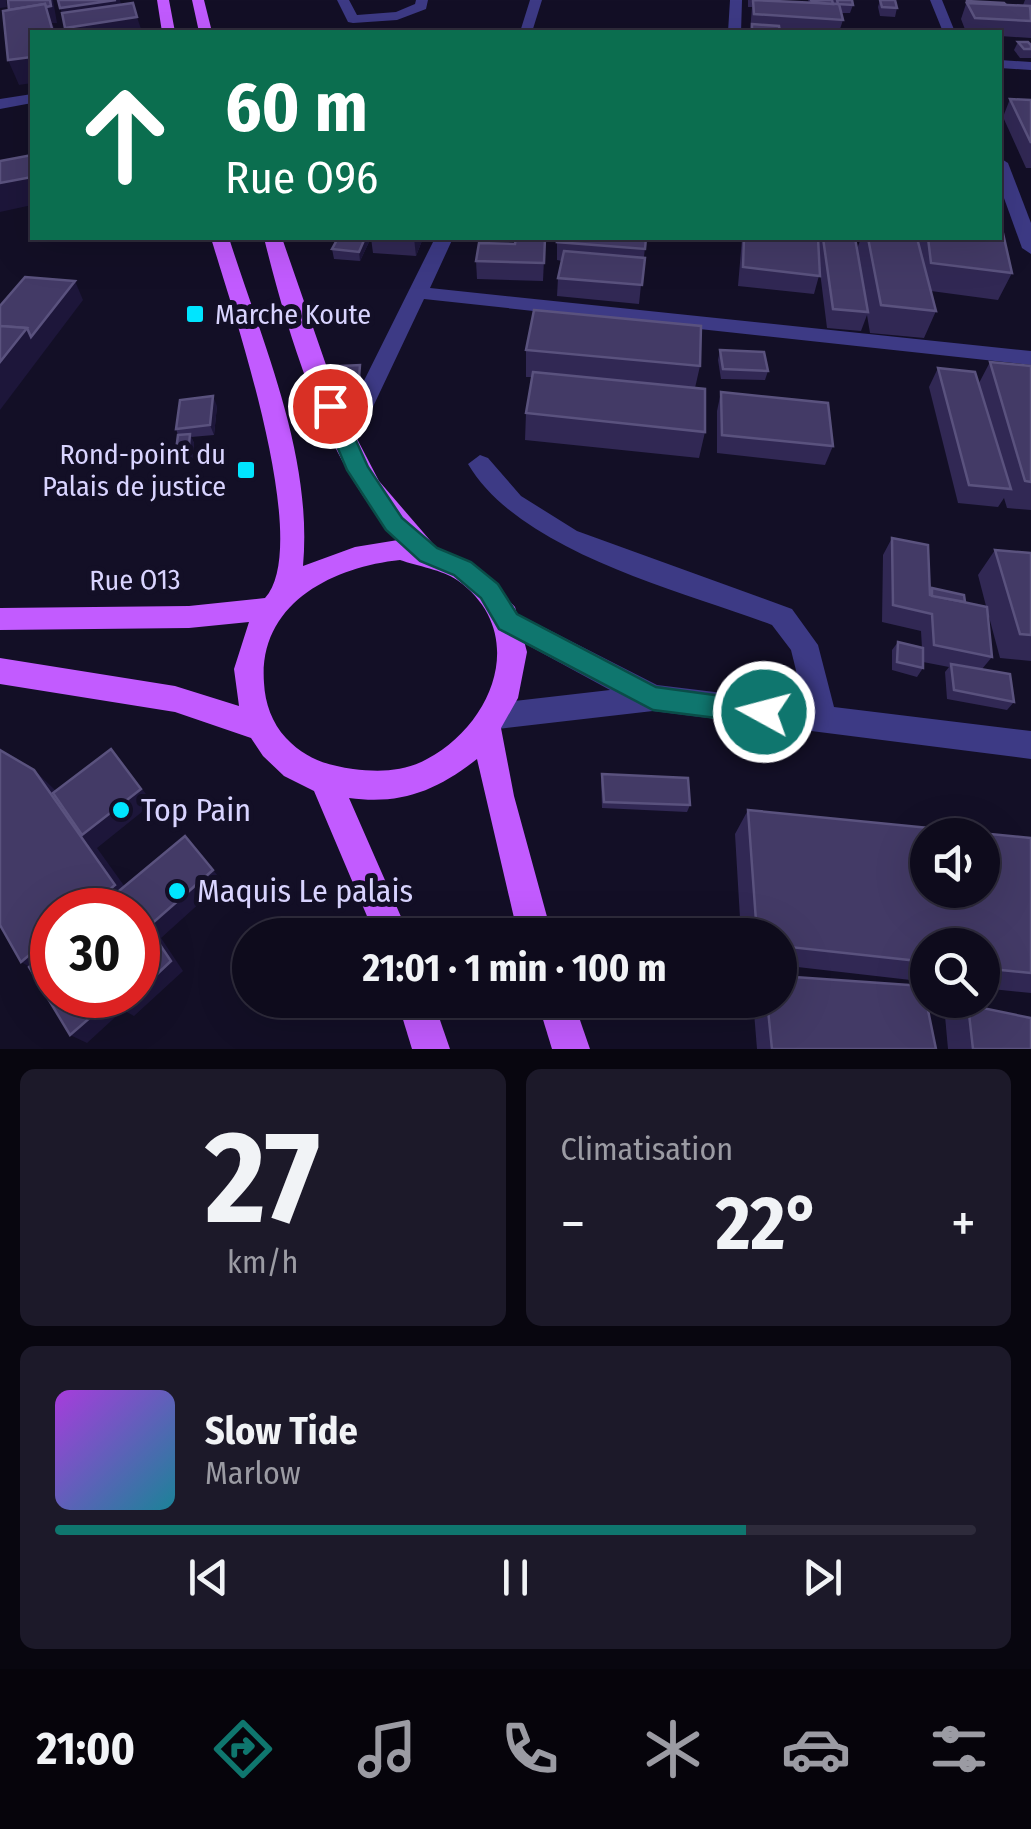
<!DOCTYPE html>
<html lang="fr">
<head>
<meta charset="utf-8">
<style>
	body { margin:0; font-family:"Fira Sans Condensed",sans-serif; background:#1c1929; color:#f1f3f6; height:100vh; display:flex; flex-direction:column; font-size:38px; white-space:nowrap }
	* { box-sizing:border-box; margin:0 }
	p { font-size:32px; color:#9b9ba3 }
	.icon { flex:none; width:55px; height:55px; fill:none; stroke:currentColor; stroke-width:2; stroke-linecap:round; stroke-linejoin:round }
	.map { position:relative; height:1049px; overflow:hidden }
	.drawer { display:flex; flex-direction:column; gap:20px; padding:20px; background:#08060f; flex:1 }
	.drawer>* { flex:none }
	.banner { position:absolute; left:30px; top:30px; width:972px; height:210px; border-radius:0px; box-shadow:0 10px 40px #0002,0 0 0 2px #2e2b3b; background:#0b6e4f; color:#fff; overflow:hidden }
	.controls { position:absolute; left:910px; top:818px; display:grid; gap:20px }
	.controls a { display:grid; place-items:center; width:90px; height:90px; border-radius:50%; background:#0e0b1c; box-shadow:0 10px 40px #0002,0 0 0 2px #2e2b3b; font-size:50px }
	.speed { position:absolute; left:30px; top:888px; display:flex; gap:20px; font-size:50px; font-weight:700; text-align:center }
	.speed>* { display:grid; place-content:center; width:130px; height:130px; border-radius:50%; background:#0e0b1c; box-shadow:0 10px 40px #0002,0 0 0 2px #2e2b3b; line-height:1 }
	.speed .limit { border:15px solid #d22; background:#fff; color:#111 }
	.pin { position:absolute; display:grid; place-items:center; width:85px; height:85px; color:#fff; margin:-42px; border:5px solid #fff; border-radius:50%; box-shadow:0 2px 10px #0007 }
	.me { position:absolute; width:110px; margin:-55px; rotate:277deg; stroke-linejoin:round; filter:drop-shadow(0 0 8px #0008) }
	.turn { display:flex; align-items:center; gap:35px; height:210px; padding:0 30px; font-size:45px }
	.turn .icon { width:130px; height:130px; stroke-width:2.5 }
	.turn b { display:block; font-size:70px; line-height:85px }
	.big { font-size:75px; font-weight:700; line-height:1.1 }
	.drawer .widget { flex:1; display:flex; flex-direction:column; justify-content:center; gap:15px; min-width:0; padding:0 35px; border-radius:15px; background:#1c1929 }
	.drawer .dial { align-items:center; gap:0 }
	.dial b { font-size:130px; line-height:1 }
	.song { display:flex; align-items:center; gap:30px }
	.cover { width:120px; height:120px; border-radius:15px; background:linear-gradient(135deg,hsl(280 70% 55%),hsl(190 70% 35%)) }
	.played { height:10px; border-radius:5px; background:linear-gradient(90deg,#0f766e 75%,#2e2b3b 75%) }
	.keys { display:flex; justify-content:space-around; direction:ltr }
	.heat { display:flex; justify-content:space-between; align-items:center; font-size:55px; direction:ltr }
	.drawer .tiles { flex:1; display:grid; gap:20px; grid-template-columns:1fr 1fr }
	.widget:last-child { grid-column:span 2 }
	.trip { position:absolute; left:232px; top:918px; width:565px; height:100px; border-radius:50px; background:#0e0b1c; box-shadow:0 10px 40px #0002,0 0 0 2px #2e2b3b; font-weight:700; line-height:100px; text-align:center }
	.tab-bar { display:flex; height:160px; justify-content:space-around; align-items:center; background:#06040b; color:#9b9ba3 }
	.tab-bar .icon { width:70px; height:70px }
	.tab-bar .active { color:#0f766e }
	.tab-bar b { font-size:45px; color:#f1f3f6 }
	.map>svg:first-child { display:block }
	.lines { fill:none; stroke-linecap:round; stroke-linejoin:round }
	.minor { fill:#3d3a85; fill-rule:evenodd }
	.major { fill:#c25bff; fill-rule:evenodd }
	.wall { fill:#312854 }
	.shaded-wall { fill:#1d163a }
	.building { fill:#433a66; stroke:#5a527e; stroke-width:2.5; fill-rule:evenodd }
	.route { fill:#0f766e; stroke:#0a4d48; stroke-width:2.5 }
	.poi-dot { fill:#00e5ff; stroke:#130f26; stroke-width:4 }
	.labels { text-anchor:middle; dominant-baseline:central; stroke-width:10; stroke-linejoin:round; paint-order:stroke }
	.poi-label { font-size:28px; fill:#d9d4ff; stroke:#130f26; text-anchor:start }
	.street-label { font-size:28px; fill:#d9d4ff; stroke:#130f26 }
	.near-poi-label { font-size:32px; fill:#d9d4ff; stroke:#130f26; text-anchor:start }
</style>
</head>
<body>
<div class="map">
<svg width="1031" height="1049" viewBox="0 0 1031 1049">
	<rect width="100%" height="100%" fill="#130f26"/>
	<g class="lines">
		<!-- minor -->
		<g class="minor">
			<polygon points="337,0 349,0 357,15 396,12 415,4 416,0 428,0 426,9 397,20 353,23 348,22"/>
			<polygon points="530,0 542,0 532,32 520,32"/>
			<polygon points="730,0 742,0 741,32 728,32"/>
			<polygon points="930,0 942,0 955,32 943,32"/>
			<polygon points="1000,60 1031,62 1031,70 1000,68"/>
			<polygon points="32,94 32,103 0,109 0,99"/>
			<polygon points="1000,158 1008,163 1031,223 1031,254 1022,248 1000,187"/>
			<polygon points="435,238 453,238 430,288 1031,351 1031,365 424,299 353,449 337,449 333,443"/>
			<path d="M480 455 488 458 521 496 577 531 792 609 818 645 834 707 1031 731V759L653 711 498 729 488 726 483 716 488 706 498 703 610 690 498 629 494 621 498 613 508 609 657 685 804 703 791 650 772 625C679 590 520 552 468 464Z"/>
		</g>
		<!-- major -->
		<g class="major">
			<polygon points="157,0 169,0 175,32 162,32"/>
			<polygon points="192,0 204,0 212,32 199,32"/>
			<path d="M211 238H229C262 342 313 455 303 566L355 547 398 540C327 467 288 335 264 238H282L341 408 379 481 441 553 474 564 515 607 527 652 518 698 501 728 514 796 552 935H518L477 759C436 791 401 805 349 798L409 935H375L314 791 284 776 263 756 251 738 175 712 0 684V658L175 686 239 706 234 669 249 622 189 628 0 630V608L189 606 265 598C314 544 231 306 211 238ZM400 560C417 566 443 570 457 580 529 631 495 723 427 759 404 772 378 772 353 769 326 765 306 759 286 738 272 723 265 703 264 683 258 604 332 567 400 560Z"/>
			<polygon points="397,1000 433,1000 450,1049 412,1049"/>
			<polygon points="537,1000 573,1000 590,1049 552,1049"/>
		</g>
	</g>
	<!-- wall -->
	<g class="wall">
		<polygon points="748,0 809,2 808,0 852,0 853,5 850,13 841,13 843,20 839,32 750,32 752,7 748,7"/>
		<polygon points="880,0 897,8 895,17 880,16 878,7"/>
		<polygon points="1025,0 1031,0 1031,38 1000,36 1000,32 966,32 961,19 967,1 1023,5"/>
		<polygon points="1018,42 1031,45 1031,58 1020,58 1014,50"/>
		<polygon points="1010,99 1031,100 1031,168 1026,168 1003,117"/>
		<polygon points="371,238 423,238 416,256 373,253"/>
		<polygon points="545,238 543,281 477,279 476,261 515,244"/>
		<polygon points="646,238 639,304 557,296 558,278 562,261 557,260 557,242"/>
		<polygon points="728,238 818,238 818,243 820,238 855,238 857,249 861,238 1000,238 1012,273 998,300 931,291 936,311 924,338 870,333 867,315 861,331 827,328 820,272 814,294 738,286 742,239"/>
		<polygon points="369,242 360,261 334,259 332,249"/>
		<polygon points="526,350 700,366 695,388 705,432 699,458 525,440 526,413 532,377 526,377"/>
		<polygon points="720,350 768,371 765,380 721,379 718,360"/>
		<polygon points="990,362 1031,366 1031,510 1007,508 1004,498 998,507 958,503 929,387 938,368 979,383"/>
		<polygon points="361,375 361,388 343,389 341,379"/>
		<polygon points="721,392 833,446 825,465 717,453 717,411"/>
		<polygon points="217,406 214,435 191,437 194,443 192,465 179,467 175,458 178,435 176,429"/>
		<polygon points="892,538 930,591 932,588 965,602 986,606 978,575 995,550 1031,553 1031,661 1000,658 988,613 992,657 982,669 1014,702 1007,710 947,699 945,672 949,667 923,662 923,668 917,677 892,670 892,650 898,642 922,648 921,631 882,622 883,555"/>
		<polygon points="602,774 690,805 687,812 602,808 601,781"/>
		<polygon points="748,810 1031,838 1031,993 982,988 982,945 928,945 928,982 780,965 780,935 741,935 735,834"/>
		<polygon points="753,1000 780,1000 936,1049 757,1049"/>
		<polygon points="968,1005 1031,1049 948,1049 945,1016"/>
	</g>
	<!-- shaded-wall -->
	<g class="shaded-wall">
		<polygon points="0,0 6,0 7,7 0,8"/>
		<polygon points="50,0 53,0 57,23 52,23 56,32 16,29"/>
		<polygon points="83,0 120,0 124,16 66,24 60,8"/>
		<polygon points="137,17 142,32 67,32 65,28"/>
		<polygon points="32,57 32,83 19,85 8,60"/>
		<polygon points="32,177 32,205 0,212 0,183"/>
		<polygon points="365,238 368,238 369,242 360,261 359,252"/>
		<polygon points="414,238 423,238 416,256"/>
		<polygon points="75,281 83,300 0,410 0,362 27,328"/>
		<polygon points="213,396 217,406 214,435 210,425"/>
		<polygon points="190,434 194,443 192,465 188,456"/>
		<polygon points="111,749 153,803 97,848 135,901 124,910 85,910 34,770 55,790 86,833"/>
		<polygon points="185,836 223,882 161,938 183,971 134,1016 123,1010 87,1043 70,1035 114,997 138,995 148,927"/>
		<polygon points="52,936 52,970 46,976 21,962"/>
	</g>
	<!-- building -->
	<g class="building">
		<polygon points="8,0 50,0 51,6 46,7 45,4 9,10"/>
		<polygon points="58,0 116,0 60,8"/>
		<polygon points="753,0 839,4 843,20 754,14"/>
		<polygon points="811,0 832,0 833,4 812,2"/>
		<polygon points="837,0 852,0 853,5 838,4"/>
		<polygon points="880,0 895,0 897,8 882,7"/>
		<polygon points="967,1 1004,3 1005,4 967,3"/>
		<polygon points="133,3 137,17 65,28 62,13"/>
		<polygon points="967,3 1030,6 1031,21 975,18"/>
		<polygon points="45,4 53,32 32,32 32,57 8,60 3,11"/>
		<polygon points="752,24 779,26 780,32 752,32"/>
		<polygon points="1018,42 1028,42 1031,45 1031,49 1024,49"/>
		<polygon points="1010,99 1031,100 1031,143"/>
		<polygon points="32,155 32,177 0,183 0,161"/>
		<polygon points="1000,220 1012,273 931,263 928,238 1000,238"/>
		<polygon points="338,238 365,238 359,252 332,249"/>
		<polygon points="516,238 545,238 544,263 476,261 479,243 515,244"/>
		<polygon points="558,238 646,238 645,249 557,242"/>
		<polygon points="744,238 818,238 820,276 743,267"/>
		<polygon points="823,238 855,238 868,312 833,309"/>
		<polygon points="868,238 917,238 936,311 881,305"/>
		<polygon points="564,251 645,258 642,285 558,278"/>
		<polygon points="25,277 75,281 31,337 27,328 0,326 0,306"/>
		<polygon points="534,310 701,326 700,366 526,350"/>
		<polygon points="0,326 27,328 0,362"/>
		<polygon points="720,350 764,352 768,371 723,369"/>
		<polygon points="990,362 1031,366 1031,482 1025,481"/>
		<polygon points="360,365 359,378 341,379 341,366"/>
		<polygon points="938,368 975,372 1011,489 969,485"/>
		<polygon points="533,372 705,389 705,432 526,413"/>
		<polygon points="721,392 828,403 833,446 722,435"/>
		<polygon points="213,396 210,425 176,429 180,400"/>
		<polygon points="190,434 188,456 175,458 178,435"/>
		<polygon points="892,538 928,545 930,595 987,607 992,657 934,645 932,614 893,605"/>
		<polygon points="995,550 1031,553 1031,635 1020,634"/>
		<polygon points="932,588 964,595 965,602 932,596"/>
		<polygon points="898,642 923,648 923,668 897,662"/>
		<polygon points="951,664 1010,674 1014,702 954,690"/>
		<polygon points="111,749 141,789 82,835 53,793"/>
		<polygon points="0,750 34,770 115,885 85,910 52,910 52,936 21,962 0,925"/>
		<polygon points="602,774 688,778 690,805 604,802"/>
		<path d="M748 810 1031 838V973L982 968V945H928V962L780 946V935H757ZM928 835H982V890H928Z"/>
		<polygon points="185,836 213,870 148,927 171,961 138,992 138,910 96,910"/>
		<polygon points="52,947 52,995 134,995 119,1008 114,997 70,1035 29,967"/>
		<polygon points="780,976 923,986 936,1049 772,1049 767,1000 780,1000"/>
		<polygon points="968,1005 1031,1018 1031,1049 973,1049"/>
	</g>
	<!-- route -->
	<polygon class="route" points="330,399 338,401 368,467 402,518 437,548 471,562 498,584 517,614 656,687 774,703 778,712 774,721 764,724 653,710 499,629 481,598 454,575 420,561 386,530 347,470 320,406"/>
	<!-- markers -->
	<g class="poi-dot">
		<rect x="185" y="304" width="20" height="20" rx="5"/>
		<rect x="236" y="460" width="20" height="20" rx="5"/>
		<circle cx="121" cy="810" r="10"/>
		<circle cx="177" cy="891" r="10"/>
	</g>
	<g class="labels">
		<!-- poi labels -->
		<g class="poi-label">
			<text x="215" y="314">Marche Koute</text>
			<text x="226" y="454" text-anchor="end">Rond-point du<tspan x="226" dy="32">Palais de justice</tspan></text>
		</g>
		<!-- street labels -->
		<g class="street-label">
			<text transform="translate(135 580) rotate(-1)">Rue O13</text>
		</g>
		<!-- near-poi labels -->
		<g class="near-poi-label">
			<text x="141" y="810">Top Pain</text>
			<text x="197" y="891">Maquis Le palais</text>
		</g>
	</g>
</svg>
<div class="controls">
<a><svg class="icon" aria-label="sound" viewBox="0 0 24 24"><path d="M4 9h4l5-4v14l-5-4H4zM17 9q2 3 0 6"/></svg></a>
<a><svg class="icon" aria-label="search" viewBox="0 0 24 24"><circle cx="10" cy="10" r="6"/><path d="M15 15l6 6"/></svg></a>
</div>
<div class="speed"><div class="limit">30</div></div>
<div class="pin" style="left:330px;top:406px;background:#d93025"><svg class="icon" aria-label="arrive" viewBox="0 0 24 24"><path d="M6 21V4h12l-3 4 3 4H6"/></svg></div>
<svg class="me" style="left:764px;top:712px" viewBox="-20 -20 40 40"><circle r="17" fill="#0f766e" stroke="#fff" stroke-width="3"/><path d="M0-11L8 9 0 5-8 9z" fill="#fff"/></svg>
<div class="trip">21:01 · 1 min · 100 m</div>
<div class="banner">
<div class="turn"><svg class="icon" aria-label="ahead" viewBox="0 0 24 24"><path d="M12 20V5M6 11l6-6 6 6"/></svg><div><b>60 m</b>Rue O96</div></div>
</div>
</div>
<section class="drawer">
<div class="tiles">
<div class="widget dial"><b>27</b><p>km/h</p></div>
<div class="widget"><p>Climatisation</p>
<div class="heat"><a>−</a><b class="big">22°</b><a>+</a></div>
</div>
<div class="widget">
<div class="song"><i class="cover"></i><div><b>Slow Tide</b><p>Marlow</p></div></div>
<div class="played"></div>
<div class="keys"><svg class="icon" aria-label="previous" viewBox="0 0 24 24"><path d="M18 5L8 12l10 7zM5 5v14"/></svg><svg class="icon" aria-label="pause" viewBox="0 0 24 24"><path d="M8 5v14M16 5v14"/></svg><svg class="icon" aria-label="next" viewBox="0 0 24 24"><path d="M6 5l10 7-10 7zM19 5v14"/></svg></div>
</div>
</div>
</section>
<nav class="tab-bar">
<b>21:00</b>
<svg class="icon active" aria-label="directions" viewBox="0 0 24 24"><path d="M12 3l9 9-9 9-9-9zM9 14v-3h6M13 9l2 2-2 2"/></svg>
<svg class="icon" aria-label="music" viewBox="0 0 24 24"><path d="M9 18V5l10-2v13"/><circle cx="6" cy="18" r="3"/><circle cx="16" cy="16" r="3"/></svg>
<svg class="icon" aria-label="phone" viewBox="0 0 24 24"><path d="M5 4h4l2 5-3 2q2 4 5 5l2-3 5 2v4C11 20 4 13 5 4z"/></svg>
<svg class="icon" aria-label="climate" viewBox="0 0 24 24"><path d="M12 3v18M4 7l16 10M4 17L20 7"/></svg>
<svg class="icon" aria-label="car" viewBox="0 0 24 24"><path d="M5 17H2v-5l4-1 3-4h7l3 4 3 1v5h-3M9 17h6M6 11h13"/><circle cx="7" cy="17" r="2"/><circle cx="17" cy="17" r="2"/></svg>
<svg class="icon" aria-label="filters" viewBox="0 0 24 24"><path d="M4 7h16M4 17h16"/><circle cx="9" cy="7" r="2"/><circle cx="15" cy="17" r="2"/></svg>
</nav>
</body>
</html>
